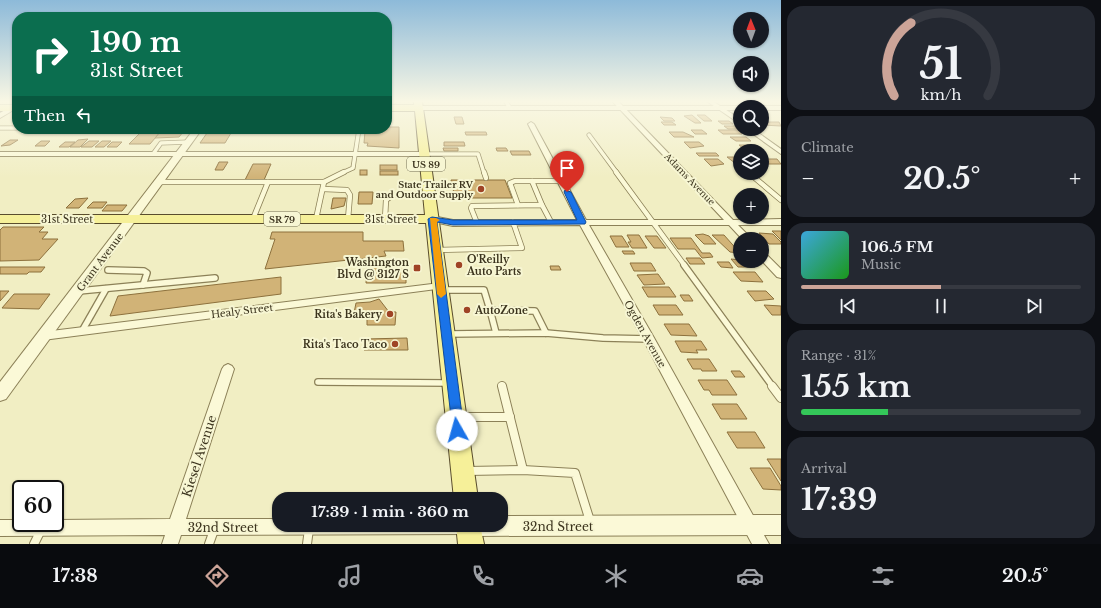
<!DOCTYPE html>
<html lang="en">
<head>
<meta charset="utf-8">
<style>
	body { margin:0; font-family:"Libre Baskerville",serif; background:#242831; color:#f1f3f6; height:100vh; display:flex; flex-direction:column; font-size:15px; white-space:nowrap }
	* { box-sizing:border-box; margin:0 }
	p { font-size:13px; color:#9ea1a6 }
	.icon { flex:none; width:22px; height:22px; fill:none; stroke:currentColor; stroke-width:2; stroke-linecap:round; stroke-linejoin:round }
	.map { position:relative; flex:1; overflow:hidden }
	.drawer { display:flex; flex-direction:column; gap:6px; padding:6px; background:#0d0f14; width:320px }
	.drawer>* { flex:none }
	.hud { position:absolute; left:12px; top:12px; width:380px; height:122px; border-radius:16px; box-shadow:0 1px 3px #0004; background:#0b6e4f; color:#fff; overflow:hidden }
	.needle { width:26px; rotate:359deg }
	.controls { position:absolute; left:733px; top:12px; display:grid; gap:8px }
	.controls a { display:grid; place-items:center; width:36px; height:36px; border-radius:50%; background:#171b24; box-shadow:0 1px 3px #0004; font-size:20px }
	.speed { position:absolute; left:12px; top:480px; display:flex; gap:8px; font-size:20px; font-weight:700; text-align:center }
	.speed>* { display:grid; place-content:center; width:52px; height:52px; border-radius:50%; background:#171b24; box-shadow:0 1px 3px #0004; line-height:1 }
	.speed .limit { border:2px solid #111; border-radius:6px; background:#fff; color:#111 }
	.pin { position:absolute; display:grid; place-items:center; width:34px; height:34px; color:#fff; margin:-41px -17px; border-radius:50% 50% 50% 0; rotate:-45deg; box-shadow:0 0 4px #0007 }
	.pin .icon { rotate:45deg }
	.me { position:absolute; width:44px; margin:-22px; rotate:353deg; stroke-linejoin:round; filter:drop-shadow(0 0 3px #0008) }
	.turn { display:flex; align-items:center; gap:14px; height:84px; padding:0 12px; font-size:18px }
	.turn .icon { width:52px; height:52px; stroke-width:2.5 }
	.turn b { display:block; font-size:28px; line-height:34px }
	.then { display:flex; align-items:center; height:38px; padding:0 12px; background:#0003; gap:8px; font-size:15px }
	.big { font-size:30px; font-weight:700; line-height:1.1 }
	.drawer .widget { flex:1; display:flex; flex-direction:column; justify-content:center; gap:6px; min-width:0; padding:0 14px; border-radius:16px; background:#242831 }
	.drawer .dial { align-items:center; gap:0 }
	.dial svg { height:104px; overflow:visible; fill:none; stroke:#363941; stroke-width:7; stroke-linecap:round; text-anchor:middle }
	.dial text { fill:#f1f3f6; stroke:none }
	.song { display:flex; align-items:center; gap:12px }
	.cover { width:48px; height:48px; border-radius:6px; background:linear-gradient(135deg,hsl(200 70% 55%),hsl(120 70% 35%)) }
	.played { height:4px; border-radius:2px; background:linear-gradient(90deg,#cca498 50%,#363941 50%) }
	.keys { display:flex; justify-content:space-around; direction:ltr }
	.heat { display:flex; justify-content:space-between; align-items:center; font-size:22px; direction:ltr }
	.charge { height:6px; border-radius:3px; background:linear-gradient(90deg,#34c759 31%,#363941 0) }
	.trip { position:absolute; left:272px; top:492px; width:236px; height:40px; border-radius:16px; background:#171b24; box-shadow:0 1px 3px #0004; font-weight:700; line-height:40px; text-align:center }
	.tabs { display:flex; height:64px; justify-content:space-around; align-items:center; background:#090b0e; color:#9ea1a6 }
	.tabs .icon { width:28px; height:28px }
	.tabs .current { color:#cca498 }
	.tabs b { font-size:18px; color:#f1f3f6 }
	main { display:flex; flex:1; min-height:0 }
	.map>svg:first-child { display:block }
	.building { fill:#d1b377; stroke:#8d713d }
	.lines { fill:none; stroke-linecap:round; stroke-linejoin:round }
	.service-far3-casing { stroke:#8c8158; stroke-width:5 }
	.service-far2-casing { stroke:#8c8158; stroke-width:6 }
	.service-far1-casing { stroke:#8c8158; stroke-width:8 }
	.service-casing { stroke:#8c8158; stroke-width:10 }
	.minor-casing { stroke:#8c8158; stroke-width:2 }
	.tertiary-casing { stroke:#8c8158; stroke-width:2 }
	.secondary-casing { stroke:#6e613c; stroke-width:2 }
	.primary-casing { stroke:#5a4d2d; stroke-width:2 }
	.service-far3 { stroke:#fbf9d7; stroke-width:3.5 }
	.service-far2 { stroke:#fbf9d7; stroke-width:4.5 }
	.service-far1 { stroke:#fbf9d7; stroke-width:5.5 }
	.service { stroke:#fbf9d7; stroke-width:8 }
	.minor { fill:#fbf9d7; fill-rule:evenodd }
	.tertiary { fill:#fbf9d7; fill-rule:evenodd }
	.secondary { fill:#fbf9d7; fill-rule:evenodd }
	.primary { fill:#f6f099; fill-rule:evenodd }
	.route { fill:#1a73e8; stroke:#114b97 }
	.slow { fill:#f59e0b }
	.poi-dot { fill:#9f4325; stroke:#f7f6d3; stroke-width:1.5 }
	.labels { text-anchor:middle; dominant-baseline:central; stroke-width:4; stroke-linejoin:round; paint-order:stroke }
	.shield { fill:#f7f6d3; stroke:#736e54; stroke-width:1 }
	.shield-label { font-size:9px; font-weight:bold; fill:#3b331d }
	.far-street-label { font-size:9px; fill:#3b331d; stroke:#f7f6d3 }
	.far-poi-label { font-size:9px; font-weight:bold; fill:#3b331d; stroke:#f7f6d3; text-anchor:end }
	.street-label { font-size:10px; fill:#3b331d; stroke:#f7f6d3 }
	.poi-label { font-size:10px; font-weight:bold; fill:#3b331d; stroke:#f7f6d3; text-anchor:end }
	.near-street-label { font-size:12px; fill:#3b331d; stroke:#f7f6d3 }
</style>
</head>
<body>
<main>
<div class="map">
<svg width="781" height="544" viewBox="0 0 781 544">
	<rect width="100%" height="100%" fill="#f1eec3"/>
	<!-- building -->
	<g class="building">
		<polygon points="692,115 701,123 695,123 684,116"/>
		<polygon points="697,115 705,115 712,121 704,121"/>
		<polygon points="454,117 462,117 464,124 456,124"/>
		<polygon points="660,117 672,118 675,121 664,121"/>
		<polygon points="718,121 729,121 733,124 722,124"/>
		<polygon points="661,122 672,122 676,125 664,125"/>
		<polygon points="762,122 779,122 781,126 762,125"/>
		<polygon points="724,126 736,126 740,129 728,129"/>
		<polygon points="387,127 399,127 399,148 367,146 368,143 364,143 365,131 360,131 360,129 387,129"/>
		<polygon points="143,130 162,130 150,144 129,144"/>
		<polygon points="162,130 183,130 184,131 179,137 155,138"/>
		<polygon points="691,130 702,130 707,134 695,134"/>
		<polygon points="718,130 738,130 742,134 723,134"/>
		<polygon points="465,132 486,132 487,135 466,135"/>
		<polygon points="669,132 683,132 694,137 674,137"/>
		<polygon points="207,133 231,133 225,143 200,143"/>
		<polygon points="730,137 746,137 751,141 736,141"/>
		<polygon points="88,139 80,147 70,147 78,140"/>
		<polygon points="10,140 18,140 10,145 1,146"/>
		<polygon points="41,141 50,141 45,146 35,146"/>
		<polygon points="89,141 99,141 92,147 81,147"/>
		<polygon points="102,141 111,141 104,147 95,147"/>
		<polygon points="65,142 75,142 69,147 59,147"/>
		<polygon points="112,142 122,142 117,147 107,147"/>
		<polygon points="444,142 464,142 465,146 444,146"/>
		<polygon points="684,142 699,142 704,146 690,148"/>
		<polygon points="739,145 756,145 762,149 744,149"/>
		<polygon points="443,148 458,148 458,151 444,151"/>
		<polygon points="496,148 506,148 508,151 497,151"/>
		<polygon points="510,151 529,151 531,155 512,155"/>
		<polygon points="696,153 716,153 719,156 699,156"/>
		<polygon points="727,157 734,157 740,163 735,163"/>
		<polygon points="704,159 718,159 724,164 711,166"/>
		<polygon points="762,159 777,159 781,164 766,164"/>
		<polygon points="219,162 228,162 223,170 215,170"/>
		<polygon points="253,164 271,164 264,180 245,180"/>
		<rect x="380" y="165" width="17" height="5"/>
		<rect x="360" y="170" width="7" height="5"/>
		<rect x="380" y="171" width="18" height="4"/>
		<polygon points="451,180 505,180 512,198 455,198"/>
		<polygon points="359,192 373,192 372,204 358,204"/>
		<polygon points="88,198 79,208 66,208 75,199"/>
		<polygon points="333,198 346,198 344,206 331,209"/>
		<polygon points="93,202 107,202 102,208 87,208"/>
		<polygon points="107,205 127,205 122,211 102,211"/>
		<polygon points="3,227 44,227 39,232 48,232 42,239 58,239 39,260 0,261 0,230"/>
		<polygon points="772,231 781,231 781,240"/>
		<polygon points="272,232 363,232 363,241 403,241 404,251 384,251 386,256 265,269 275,239 270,239"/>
		<polygon points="759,233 773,234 781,242 781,244 769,244"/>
		<polygon points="703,234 709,236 716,244 704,244 695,235"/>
		<polygon points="627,235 639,235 647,248 632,248 628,242 631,242"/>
		<polygon points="712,235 724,235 740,253 730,252"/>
		<polygon points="610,236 622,236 629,247 616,247"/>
		<polygon points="645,236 657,236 666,248 654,248"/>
		<polygon points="670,238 691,238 702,253 710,253 713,257 702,258 695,249 678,249"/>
		<polygon points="622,251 633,251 635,254 624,254"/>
		<polygon points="686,258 700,258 705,264 690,264"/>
		<polygon points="731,259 750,261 755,267 738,267"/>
		<polygon points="400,260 404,260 406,265 406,283 366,283 367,265 399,265"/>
		<polygon points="717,262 729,262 733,268 721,267"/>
		<polygon points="630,263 651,263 656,271 634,271"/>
		<polygon points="550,266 559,266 561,270 551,270"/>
		<polygon points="0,267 45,267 41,272 29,272 27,274 0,274"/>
		<polygon points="733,272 755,272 763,282 741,281"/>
		<polygon points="658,274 665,284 644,285 637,275"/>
		<polygon points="281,277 281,294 110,316 118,296"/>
		<polygon points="642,287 669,287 676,297 648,297"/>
		<polygon points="0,291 9,291 0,301"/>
		<polygon points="747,291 766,291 774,299 755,301"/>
		<polygon points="14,294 50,294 39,309 2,308"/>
		<polygon points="680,295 689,295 693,301 684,301"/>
		<polygon points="379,299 389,312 396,312 395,325 367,325 367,313 354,313 356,303 370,302"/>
		<polygon points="653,305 676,305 683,315 659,315"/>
		<polygon points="764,305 781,306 781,315 772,315"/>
		<polygon points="664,324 689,324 697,336 671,335"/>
		<polygon points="407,338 408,350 364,350 365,339"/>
		<polygon points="675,341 701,341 707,350 696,350 698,353 681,352"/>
		<polygon points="687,359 709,359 717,371 702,371 701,369 693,369"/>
		<polygon points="731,371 740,371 745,377 735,377"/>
		<polygon points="698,380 727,380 737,395 712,395 709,390 704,390"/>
		<polygon points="712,404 737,404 747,419 721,419"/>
		<polygon points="727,432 755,432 765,448 737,448"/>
		<polygon points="767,459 781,459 781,481"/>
		<polygon points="750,468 770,468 781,486 781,490 763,489"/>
	</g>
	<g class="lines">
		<!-- service-far3 casing -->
		<g class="service-far3-casing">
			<g id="service-far3">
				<polyline points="387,102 394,102"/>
				<polyline points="506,102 510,108"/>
				<polyline points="0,128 17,128"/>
				<polyline points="589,135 617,173"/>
				<polyline points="153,154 161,143 189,142"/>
				<polyline points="424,154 478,154 484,173"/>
				<polyline points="342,173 353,168 359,129"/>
			</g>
		</g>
		<!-- service-far2 casing -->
		<g class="service-far2-casing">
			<g id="service-far2">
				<polyline points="484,172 486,178"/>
				<polyline points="616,172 685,266"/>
				<polyline points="749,173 781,200"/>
				<polyline points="532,181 542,205"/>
				<polyline points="160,182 268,182"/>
				<polyline points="324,182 344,172"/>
				<polyline points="323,189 347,190 350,195 348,219"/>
				<polyline points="518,205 510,183 515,181 562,181"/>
				<polyline points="253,219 268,182 324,182 316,219"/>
				<polyline points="385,219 386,200 393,195 428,194"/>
				<polyline points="477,223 471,208 472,206 542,205 551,222"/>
				<polyline points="437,250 522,248 513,222"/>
			</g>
		</g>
		<!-- service-far1 casing -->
		<g class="service-far1-casing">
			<g id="service-far1">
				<polyline points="684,265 773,387"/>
				<polyline points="108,270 144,271 147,273 143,285"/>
				<polyline points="442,290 484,290 490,310"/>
				<polyline points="79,291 215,278"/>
				<polyline points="82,331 106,289"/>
				<polyline points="496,333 490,310 535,311 546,333"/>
				<polyline points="449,334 546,333 603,338 649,339"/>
				<polyline points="318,382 449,383"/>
			</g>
		</g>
		<!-- service casing -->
		<g class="service-casing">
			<g id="service">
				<polyline points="502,386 523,470"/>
				<polyline points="772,386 781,398"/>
				<polyline points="461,417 510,417"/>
				<polyline points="467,471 523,470 575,473 590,521"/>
				<polyline points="34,544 41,530"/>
				<polyline points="209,544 214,530"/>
				<polyline points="307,544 309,529"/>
			</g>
		</g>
		<!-- minor casing -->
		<g class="minor-casing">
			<g id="minor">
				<polygon points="613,102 619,102 733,220 781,219 781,225 738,225 752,239 742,239 729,225 589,225 653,336 769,544 752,544 643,339 580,225 453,226 429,221 428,219 432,216 453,220 577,220 528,124 531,122 534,124 586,220 724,220"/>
				<polygon points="708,102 714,102 740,119 740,124"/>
				<polygon points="746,129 753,129 781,149 781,154"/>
				<polygon points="0,152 424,152 428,154 424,156 0,156"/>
				<polygon points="762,252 765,253 781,269 781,278 777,277 762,261"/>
				<polygon points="440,283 444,284 445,286 444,288 43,340 39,339 37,336 39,333 43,332"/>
				<polygon points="228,364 232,366 234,369 186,519 279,519 279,525 477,525 475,532 469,534 181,535 178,544 162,544 165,535 0,536 0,520 21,520 21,523 55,523 55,520 170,519 222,369 224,366"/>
			</g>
		</g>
		<!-- tertiary casing -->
		<g class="tertiary-casing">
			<g id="tertiary">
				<polygon points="17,103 17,108 0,118 0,113"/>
				<polygon points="194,129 202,129 6,399 0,401 0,382"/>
				<polygon points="781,515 781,535 469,536 462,533 459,526 501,525 501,516"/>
			</g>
		</g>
		<!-- secondary casing -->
		<g class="secondary-casing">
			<g id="secondary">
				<polygon points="416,106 740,106 743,107 740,107 740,110 416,110"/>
				<polygon points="762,106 781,106 781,110 762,110 762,107 759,107"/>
			</g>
		</g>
		<!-- primary casing -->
		<g class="primary-casing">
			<g id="primary">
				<polygon points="414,102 422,102 423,108 478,499 454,499 426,223 0,223 0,215 425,215 415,111 387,111 387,105 414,105"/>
				<rect x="0" y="105" width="17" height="6"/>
				<polygon points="456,525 480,525 484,544 458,544"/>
			</g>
		</g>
		<!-- service-far3 -->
		<use href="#service-far3" class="service-far3"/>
		<!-- service-far2 -->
		<use href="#service-far2" class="service-far2"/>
		<!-- service-far1 -->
		<use href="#service-far1" class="service-far1"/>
		<!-- service -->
		<use href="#service" class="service"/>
		<!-- minor -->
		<use href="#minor" class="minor"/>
		<!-- tertiary -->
		<use href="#tertiary" class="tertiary"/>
		<!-- secondary -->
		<use href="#secondary" class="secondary"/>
		<!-- primary -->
		<use href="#primary" class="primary"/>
	</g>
	<!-- sky -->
	<linearGradient id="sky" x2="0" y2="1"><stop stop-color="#8dbad9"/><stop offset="0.57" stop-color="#f9f7e4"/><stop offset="1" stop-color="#f9f7e4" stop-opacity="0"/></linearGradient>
	<rect width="781" height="178" fill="url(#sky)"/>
	<!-- route -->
	<polygon class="route" points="565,190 571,192 586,222 585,224 453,225 437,222 464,430 462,434 457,435 453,434 428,219 432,217 453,220 577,220 564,192"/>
	<!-- slow -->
	<polygon class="slow" points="430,218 436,218 440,220 437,222 446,294 441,298 437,294"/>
	<!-- markers -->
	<g class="poi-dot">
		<circle cx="481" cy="189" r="4"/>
		<circle cx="459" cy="265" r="4"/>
		<rect x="413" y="264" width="8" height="8" rx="2"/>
		<circle cx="467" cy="310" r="4"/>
		<circle cx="390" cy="314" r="4"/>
		<circle cx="395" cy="344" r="4"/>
	</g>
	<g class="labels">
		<!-- shield labels -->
		<g class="shield">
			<rect x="407" y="157" width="38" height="14" rx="3"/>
			<rect x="264" y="212" width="36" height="14" rx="3"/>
		</g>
		<g class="shield-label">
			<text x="426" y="164">US 89</text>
			<text x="282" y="219">SR 79</text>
		</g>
		<!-- far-street labels -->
		<g class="far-street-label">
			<text transform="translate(690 179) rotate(46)">Adams Avenue</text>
		</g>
		<!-- far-poi labels -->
		<g class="far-poi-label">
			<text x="473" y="184">State Trailer RV<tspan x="473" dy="10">and Outdoor Supply</tspan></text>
		</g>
		<!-- street labels -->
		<g class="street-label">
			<text x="67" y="219">31st Street</text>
			<text x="391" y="219">31st Street</text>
			<text transform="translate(100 262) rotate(-53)">Grant Avenue</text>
			<text transform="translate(242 311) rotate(-7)">Healy Street</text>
			<text transform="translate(645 334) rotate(61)">Ogden Avenue</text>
		</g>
		<!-- poi labels -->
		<g class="poi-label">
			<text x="467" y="259" text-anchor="start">O'Reilly<tspan x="467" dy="12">Auto Parts</tspan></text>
			<text x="409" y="262">Washington<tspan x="409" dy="12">Blvd @ 3127 S</tspan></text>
			<text x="475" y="310" text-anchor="start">AutoZone</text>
			<text x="382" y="314">Rita's Bakery</text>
			<text x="387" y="344">Rita's Taco Taco</text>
		</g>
		<!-- near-street labels -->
		<g class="near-street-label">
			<text transform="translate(199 456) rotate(-72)">Kiesel Avenue</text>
			<text x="558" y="526">32nd Street</text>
			<text x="223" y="527">32nd Street</text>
		</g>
	</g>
</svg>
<div class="controls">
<a><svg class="needle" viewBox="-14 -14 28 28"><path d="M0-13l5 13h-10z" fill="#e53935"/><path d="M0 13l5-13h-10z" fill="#9ea1a6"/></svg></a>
<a><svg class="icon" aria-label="sound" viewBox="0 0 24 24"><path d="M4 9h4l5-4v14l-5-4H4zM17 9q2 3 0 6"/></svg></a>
<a><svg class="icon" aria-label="search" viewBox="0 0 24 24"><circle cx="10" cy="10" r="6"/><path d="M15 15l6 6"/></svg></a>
<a><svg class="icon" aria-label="layers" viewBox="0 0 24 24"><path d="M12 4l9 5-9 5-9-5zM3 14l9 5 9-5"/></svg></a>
<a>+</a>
<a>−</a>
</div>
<div class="speed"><div class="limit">60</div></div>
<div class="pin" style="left:567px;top:192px;background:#d93025"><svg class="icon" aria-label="arrive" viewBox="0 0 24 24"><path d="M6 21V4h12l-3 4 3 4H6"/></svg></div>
<svg class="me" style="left:457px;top:430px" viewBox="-20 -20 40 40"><circle r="19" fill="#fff"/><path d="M0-13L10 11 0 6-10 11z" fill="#1a73e8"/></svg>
<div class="trip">17:39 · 1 min · 360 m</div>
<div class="hud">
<div class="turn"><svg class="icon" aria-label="right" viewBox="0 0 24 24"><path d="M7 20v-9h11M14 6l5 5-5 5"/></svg><div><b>190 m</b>31st Street</div></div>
<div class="then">Then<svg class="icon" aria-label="left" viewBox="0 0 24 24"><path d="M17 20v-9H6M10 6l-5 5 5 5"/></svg></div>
</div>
</div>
<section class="drawer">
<div class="widget dial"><svg viewBox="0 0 100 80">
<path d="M14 69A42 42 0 1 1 86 69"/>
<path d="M14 69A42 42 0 0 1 27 13" stroke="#cca498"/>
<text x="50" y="56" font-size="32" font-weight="700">51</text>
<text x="50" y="72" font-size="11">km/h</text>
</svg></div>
<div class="widget"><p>Climate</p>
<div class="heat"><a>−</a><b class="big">20.5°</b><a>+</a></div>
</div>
<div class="widget">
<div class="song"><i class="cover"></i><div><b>106.5 FM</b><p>Music</p></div></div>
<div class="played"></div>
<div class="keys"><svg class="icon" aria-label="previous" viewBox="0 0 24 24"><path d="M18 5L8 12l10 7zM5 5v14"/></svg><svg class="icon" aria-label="pause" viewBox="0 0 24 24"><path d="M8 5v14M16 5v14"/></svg><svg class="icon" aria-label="next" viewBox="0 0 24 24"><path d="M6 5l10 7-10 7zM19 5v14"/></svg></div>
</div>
<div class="widget"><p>Range · 31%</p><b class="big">155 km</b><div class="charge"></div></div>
<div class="widget"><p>Arrival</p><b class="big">17:39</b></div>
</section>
</main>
<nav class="tabs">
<b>17:38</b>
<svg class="icon current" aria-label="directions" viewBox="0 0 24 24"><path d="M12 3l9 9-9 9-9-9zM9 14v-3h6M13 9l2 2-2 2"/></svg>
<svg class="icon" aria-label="music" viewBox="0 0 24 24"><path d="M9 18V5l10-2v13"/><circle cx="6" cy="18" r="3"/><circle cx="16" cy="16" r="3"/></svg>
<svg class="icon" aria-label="phone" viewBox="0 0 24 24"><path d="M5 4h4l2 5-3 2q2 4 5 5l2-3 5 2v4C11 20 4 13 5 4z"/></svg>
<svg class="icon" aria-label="climate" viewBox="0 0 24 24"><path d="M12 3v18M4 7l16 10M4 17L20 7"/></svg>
<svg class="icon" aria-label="car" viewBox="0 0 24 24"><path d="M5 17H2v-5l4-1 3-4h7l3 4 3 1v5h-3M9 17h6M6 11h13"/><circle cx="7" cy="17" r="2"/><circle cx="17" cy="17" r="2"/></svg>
<svg class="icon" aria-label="filters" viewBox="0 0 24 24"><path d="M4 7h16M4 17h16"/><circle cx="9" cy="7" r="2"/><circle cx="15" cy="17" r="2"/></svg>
<b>20.5°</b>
</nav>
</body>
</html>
